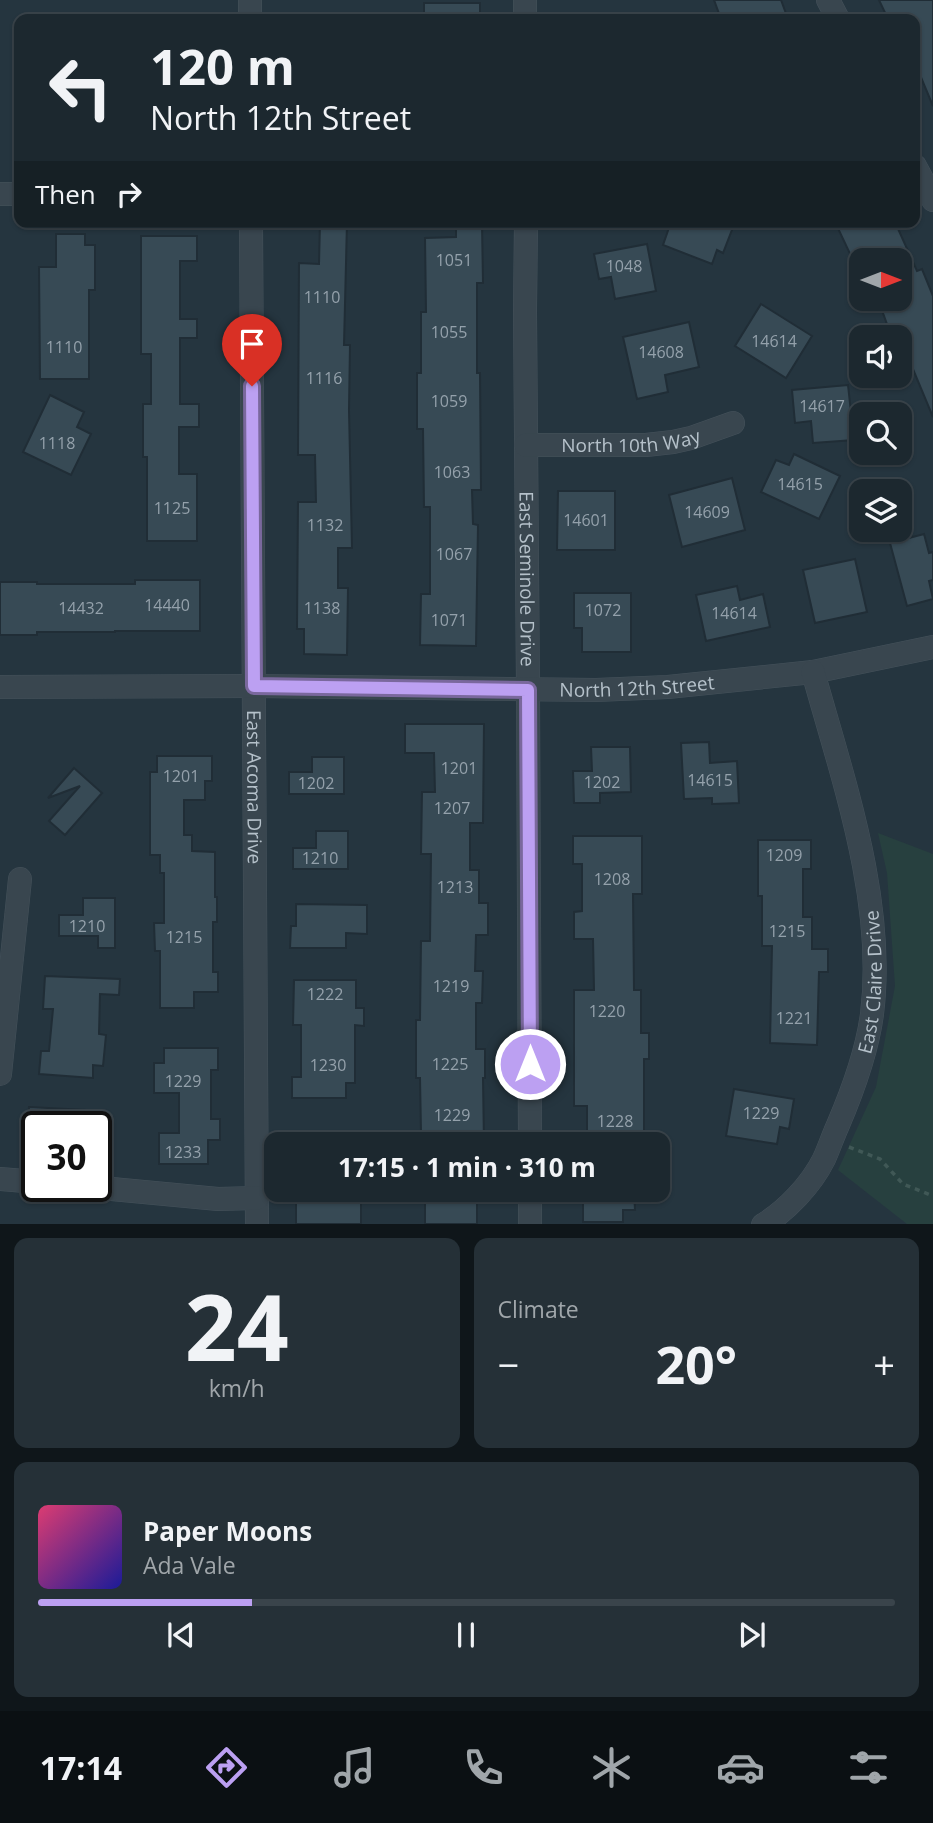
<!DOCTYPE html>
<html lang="en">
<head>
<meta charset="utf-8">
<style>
	body { margin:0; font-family:"Open Sans",sans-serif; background:#253037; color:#f1f3f6; height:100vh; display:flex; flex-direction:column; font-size:26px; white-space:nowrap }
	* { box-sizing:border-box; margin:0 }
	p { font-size:23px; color:#a0a6aa }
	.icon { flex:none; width:38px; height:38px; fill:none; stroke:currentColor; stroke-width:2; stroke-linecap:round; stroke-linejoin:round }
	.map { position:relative; height:1224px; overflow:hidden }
	.panel { display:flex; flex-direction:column; gap:14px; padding:14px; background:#0f161a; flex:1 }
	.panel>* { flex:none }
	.hud { position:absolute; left:14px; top:14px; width:906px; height:214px; border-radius:14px; box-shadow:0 2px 5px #0004,0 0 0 2px #3a444b; background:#1c282f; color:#f1f3f6; overflow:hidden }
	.needle { width:46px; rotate:90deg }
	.controls { position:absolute; left:849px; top:248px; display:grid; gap:14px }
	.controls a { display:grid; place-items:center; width:63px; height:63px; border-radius:14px; background:#1c282f; box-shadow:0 2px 5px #0004,0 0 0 2px #3a444b; font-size:35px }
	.speed { position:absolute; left:21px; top:1111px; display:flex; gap:14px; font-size:35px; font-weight:700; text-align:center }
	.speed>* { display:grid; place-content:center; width:91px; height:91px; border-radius:50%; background:#1c282f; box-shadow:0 2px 5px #0004,0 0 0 2px #3a444b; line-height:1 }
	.speed .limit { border:4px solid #111; border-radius:10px; background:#fff; color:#111 }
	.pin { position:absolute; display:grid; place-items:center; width:60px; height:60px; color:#fff; margin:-72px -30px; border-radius:50% 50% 50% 0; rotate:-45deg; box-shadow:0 0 7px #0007 }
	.pin .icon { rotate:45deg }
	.me { position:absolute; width:77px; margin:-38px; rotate:0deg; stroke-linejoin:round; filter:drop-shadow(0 0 5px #0008) }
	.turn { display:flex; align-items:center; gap:24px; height:147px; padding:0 21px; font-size:32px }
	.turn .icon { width:91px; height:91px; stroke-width:2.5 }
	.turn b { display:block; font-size:49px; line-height:60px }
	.then { display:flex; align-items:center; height:66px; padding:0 21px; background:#0003; gap:14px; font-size:26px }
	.big { font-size:52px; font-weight:700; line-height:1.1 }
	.panel .tile { flex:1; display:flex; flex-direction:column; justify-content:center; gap:10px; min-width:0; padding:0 24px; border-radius:14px; background:#253037 }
	.panel .dial { align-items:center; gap:0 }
	.dial b { font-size:91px; line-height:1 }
	.song { display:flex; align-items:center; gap:21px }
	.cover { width:84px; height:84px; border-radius:10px; background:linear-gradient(135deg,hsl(340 70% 55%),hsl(240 70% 35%)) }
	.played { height:7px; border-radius:4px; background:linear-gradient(90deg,#bca0f2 25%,#3a444b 25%) }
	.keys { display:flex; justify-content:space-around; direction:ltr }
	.heat { display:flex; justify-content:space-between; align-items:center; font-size:38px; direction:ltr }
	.panel .tiles { flex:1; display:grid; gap:14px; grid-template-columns:1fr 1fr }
	.tile:last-child { grid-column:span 2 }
	.trip { position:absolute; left:264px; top:1132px; width:406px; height:70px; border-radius:14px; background:#1c282f; box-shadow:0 2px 5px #0004,0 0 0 2px #3a444b; font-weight:700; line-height:70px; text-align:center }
	.tab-bar { display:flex; height:112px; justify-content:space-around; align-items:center; background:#0b1013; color:#a0a6aa }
	.tab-bar .icon { width:49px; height:49px }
	.tab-bar .selected { color:#bca0f2 }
	.tab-bar b { font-size:32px; color:#f1f3f6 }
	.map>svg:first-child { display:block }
	.green { fill:#27403f }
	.building { fill:#374a55; stroke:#202d36; stroke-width:2 }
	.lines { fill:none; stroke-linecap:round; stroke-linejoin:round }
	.minor-casing { stroke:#45525b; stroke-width:24 }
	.path { stroke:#405856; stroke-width:3.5; stroke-dasharray:5 5; stroke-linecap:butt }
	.minor { stroke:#39464f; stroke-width:23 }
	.route-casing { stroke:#7a689d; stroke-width:18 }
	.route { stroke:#bca0f2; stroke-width:12 }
	.labels { text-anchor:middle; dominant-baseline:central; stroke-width:7; stroke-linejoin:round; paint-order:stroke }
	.number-label { font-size:16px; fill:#94a1ab }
	.street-label { font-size:19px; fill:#b5c1ca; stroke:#1e2b35 }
</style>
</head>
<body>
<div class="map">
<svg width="933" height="1225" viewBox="0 0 933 1225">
	<rect width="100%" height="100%" fill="#25353f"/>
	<!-- green -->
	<polygon class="green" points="878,833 933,854 933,1224 907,1224 838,1170 876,1087 895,986 887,873"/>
	<!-- building -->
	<g class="building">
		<polygon points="714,0 781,0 788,19 721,19"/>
		<polygon points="879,0 933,0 933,106 915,63 915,19 888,19"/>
		<rect x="424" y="3" width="56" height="16"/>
		<polygon points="320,222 347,222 344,345 350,345 349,410 352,548 338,548 338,588 348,588 347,655 304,654 304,629 297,629 298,502 316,502 315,455 298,455 299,263 319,264"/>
		<polygon points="671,222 735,222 723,253 717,250 712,264 663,245"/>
		<polygon points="835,222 895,222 917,271 922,269 933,296 933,417 900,338 892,338 879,302 887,299 900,299 900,261 863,261 861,255 861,277"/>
		<polygon points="482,223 483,283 477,283 477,373 480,373 481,490 472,490 473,524 478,525 476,646 420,645 421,594 430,594 430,507 424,507 423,429 417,429 417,373 421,373 421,312 426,312 425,238 456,237 456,224"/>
		<polygon points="56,234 85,234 85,245 95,245 95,290 89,290 89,379 40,379 39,267 56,267"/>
		<polygon points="141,236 197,236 197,261 180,261 180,319 197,319 197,338 180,338 180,404 199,404 199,427 179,427 179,474 197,474 197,541 147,541 147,457 143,457 143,404 151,404 151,354 141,354"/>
		<polygon points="647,244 656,291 615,299 611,277 599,279 594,254"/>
		<polygon points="761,304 812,336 786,378 735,346"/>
		<polygon points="689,322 699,367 665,375 668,392 637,399 623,337"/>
		<polygon points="848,385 854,440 813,443 811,421 795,423 792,390"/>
		<polygon points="50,395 84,412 77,427 91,434 71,475 23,452"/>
		<polygon points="794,454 840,476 819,519 761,492 776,460 789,465"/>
		<polygon points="732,478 745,530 682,547 669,495"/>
		<polygon points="558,491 615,491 615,550 557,550"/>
		<polygon points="924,534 929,553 933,552 933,580 929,581 933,599 907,606 890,543"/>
		<polygon points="855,559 867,612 815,623 803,570"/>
		<polygon points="135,580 200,580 200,631 115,631 115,632 37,632 37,635 0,635 0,582 37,582 37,584 135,584"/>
		<polygon points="737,586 740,600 763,594 770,627 706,641 696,595"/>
		<polygon points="574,593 631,593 631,652 582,652 582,628 574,628"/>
		<polygon points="405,724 484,724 483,823 470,823 470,870 479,870 479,903 488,903 488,935 476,935 475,971 483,971 482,1003 476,1003 476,1049 485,1049 485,1078 483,1078 484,1144 429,1144 428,1132 421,1133 420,1078 416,1078 416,1020 420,1020 421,941 430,941 431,854 421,854 422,792 435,792 434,753 405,753"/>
		<polygon points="709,742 710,763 737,761 739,803 712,804 712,798 684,799 681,743"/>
		<polygon points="591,747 630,747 631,792 600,793 600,803 574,803 573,771 592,771"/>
		<polygon points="157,756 212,756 212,781 205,781 205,800 184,800 184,835 192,835 192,851 215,852 215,897 217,897 217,922 213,922 213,972 218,972 218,992 194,992 194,1008 160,1008 160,951 155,951 154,923 164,923 164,873 160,873 160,855 150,855 150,772 157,772"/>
		<polygon points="312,757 344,757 344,794 289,794 289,772 312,772"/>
		<polygon points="74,768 102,793 65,835 49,821 80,786 48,798"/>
		<polygon points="316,831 348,831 348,869 293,869 293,848 316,848"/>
		<polygon points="573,836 642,836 642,894 633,894 634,990 641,990 641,1033 649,1033 649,1059 644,1059 644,1135 587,1135 587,1106 574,1106 574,990 594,990 593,939 574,939 574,912 582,911 582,864 573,864"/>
		<polygon points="758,840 811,840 811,869 803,869 803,917 812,917 812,949 828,949 828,972 819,972 817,1045 770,1043 772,946 762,946 762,896 758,896"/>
		<polygon points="83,898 115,898 115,948 98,948 98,936 59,936 59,915 83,915"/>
		<polygon points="296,904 367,905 367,934 346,933 346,948 290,948 291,926 296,926"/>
		<polygon points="45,976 120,979 119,995 100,994 99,1034 106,1035 103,1066 93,1065 93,1078 39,1074 41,1051 49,1051 53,1009 43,1009"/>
		<polygon points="294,980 356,980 356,1008 364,1008 364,1026 355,1025 355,1083 346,1083 346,1098 292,1098 292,1077 301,1077 301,1025 293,1025"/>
		<polygon points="164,1048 218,1048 218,1070 211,1070 211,1119 220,1119 220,1140 208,1140 208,1164 159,1164 159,1133 179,1133 179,1093 154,1093 154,1063 164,1063"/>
		<polygon points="734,1089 794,1099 789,1129 780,1127 777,1144 726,1136"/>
		<polygon points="29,1107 85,1110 84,1127 28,1127"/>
		<rect x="425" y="1190" width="52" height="34"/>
		<polygon points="583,1190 634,1190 635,1210 623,1210 623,1222 583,1222"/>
		<polygon points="296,1201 361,1202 361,1224 296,1224"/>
	</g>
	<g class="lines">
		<!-- minor casing -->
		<g class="minor-casing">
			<g id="minor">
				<polyline points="250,0 250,19"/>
				<polyline points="525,0 525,19"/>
				<polyline points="828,0 838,19"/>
				<polyline points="915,166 933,200"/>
				<polyline points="0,194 19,194"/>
				<path id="s1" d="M251 222 257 1225"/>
				<path id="s2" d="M526 222 525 311 528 690 530 1144"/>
				<path id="s3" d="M526 445H646L673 442 691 438 733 423"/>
				<path id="s4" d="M0 687 254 686 596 690 668 687 813 672 933 647"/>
				<polyline points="0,1074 20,879"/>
				<polyline points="0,1179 37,1182"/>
				<polyline points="80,1186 218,1199 257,1198"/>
				<polyline points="530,1190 530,1225"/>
				<path id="s5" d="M763 1225C787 1210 811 1185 824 1159 829 1148 833 1136 838 1125 853 1090 867 1052 872 1014 886 901 843 780 813 672"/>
			</g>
		</g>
		<!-- path -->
		<polyline class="path" points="849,1147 880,1159 903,1184 933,1196"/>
		<!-- minor -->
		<use href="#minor" class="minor"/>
	</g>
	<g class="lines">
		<!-- route casing -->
		<g class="route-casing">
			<polyline id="route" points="252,386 254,686 528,690 530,1064"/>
		</g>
		<!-- route -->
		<use href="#route" class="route"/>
	</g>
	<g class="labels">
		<!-- number labels -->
		<g class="number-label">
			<text x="454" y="260">1051</text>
			<text x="624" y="266">1048</text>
			<text x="322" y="297">1110</text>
			<text x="449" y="332">1055</text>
			<text x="774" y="341">14614</text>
			<text x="64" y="347">1110</text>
			<text x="661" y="352">14608</text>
			<text x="324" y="378">1116</text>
			<text x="449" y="401">1059</text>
			<text x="822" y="406">14617</text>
			<text x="57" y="443">1118</text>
			<text x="452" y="472">1063</text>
			<text x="800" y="484">14615</text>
			<text x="172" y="508">1125</text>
			<text x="707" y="512">14609</text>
			<text x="586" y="520">14601</text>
			<text x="325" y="525">1132</text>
			<text x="454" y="554">1067</text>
			<text x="167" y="605">14440</text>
			<text x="81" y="608">14432</text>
			<text x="322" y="608">1138</text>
			<text x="603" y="610">1072</text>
			<text x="734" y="613">14614</text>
			<text x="449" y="620">1071</text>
			<text x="459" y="768">1201</text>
			<text x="181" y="776">1201</text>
			<text x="710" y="780">14615</text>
			<text x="602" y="782">1202</text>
			<text x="316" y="783">1202</text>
			<text x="452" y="808">1207</text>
			<text x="784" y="855">1209</text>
			<text x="320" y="858">1210</text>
			<text x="612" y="879">1208</text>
			<text x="455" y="887">1213</text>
			<text x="87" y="926">1210</text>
			<text x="787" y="931">1215</text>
			<text x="184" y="937">1215</text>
			<text x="451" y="986">1219</text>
			<text x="325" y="994">1222</text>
			<text x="607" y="1011">1220</text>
			<text x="794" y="1018">1221</text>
			<text x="450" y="1064">1225</text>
			<text x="328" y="1065">1230</text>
			<text x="183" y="1081">1229</text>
			<text x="761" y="1113">1229</text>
			<text x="452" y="1115">1229</text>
			<text x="615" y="1121">1228</text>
			<text x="183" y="1152">1233</text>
		</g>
		<!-- street labels -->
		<g class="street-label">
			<text stroke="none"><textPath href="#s3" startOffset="105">North 10th Way</textPath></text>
			<text stroke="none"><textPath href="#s2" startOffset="357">East Seminole Drive</textPath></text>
			<text stroke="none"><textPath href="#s4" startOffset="637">North 12th Street</textPath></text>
			<text stroke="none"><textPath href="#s1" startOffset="565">East Acoma Drive</textPath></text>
			<text stroke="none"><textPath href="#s5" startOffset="276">East Claire Drive</textPath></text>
		</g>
	</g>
</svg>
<div class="controls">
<a><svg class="needle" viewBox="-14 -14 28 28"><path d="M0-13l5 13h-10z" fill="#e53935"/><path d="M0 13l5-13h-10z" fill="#a0a6aa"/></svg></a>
<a><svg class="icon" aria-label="sound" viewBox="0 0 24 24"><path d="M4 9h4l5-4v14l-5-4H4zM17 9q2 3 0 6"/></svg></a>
<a><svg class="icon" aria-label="search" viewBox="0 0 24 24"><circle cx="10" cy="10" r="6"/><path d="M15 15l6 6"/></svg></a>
<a><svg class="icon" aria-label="layers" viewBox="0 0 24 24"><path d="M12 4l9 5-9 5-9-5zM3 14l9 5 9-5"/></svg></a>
</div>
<div class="speed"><div class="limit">30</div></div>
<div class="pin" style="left:252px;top:386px;background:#d93025"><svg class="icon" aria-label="arrive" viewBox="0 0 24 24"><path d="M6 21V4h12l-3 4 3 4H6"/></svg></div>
<svg class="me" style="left:530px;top:1064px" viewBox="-20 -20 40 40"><circle r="17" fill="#bca0f2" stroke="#fff" stroke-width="3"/><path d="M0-11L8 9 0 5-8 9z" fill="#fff"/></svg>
<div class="trip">17:15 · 1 min · 310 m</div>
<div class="hud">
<div class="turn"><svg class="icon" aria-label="left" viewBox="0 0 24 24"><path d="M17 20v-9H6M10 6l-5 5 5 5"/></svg><div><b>120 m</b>North 12th Street</div></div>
<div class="then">Then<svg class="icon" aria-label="right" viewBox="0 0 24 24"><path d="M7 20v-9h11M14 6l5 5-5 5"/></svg></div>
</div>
</div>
<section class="panel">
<div class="tiles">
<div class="tile dial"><b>24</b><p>km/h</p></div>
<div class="tile"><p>Climate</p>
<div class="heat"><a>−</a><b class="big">20°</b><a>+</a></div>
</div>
<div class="tile">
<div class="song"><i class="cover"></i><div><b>Paper Moons</b><p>Ada Vale</p></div></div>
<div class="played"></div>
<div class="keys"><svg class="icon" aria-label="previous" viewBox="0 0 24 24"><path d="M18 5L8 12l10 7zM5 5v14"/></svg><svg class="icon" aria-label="pause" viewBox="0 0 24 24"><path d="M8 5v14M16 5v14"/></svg><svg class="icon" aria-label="next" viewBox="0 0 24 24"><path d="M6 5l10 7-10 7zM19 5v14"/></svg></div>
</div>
</div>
</section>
<nav class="tab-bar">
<b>17:14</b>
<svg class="icon selected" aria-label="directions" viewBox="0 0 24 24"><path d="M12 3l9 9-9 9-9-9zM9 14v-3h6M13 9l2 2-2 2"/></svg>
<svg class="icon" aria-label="music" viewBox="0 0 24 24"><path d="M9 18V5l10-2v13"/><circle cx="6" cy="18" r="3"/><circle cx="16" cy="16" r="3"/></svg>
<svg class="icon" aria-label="phone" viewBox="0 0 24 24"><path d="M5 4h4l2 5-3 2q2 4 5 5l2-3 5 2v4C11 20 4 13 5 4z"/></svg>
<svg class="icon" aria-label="climate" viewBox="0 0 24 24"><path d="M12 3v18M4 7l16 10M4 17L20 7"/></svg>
<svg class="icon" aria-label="car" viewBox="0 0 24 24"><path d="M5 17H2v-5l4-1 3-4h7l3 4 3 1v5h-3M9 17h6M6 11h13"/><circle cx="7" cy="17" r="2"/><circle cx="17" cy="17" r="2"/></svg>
<svg class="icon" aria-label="filters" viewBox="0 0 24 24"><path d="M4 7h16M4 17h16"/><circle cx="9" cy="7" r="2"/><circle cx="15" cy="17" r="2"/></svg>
</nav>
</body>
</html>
